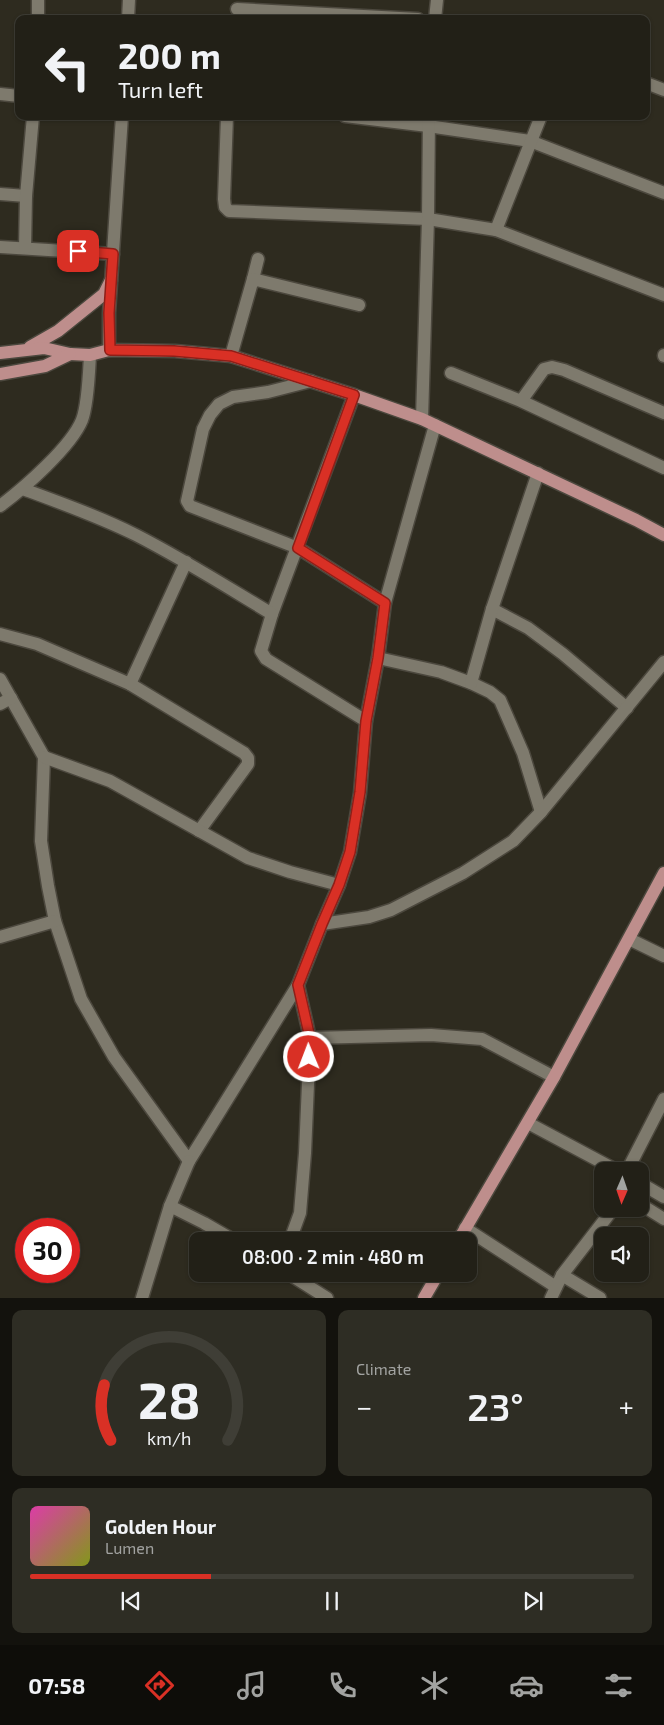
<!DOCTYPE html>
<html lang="en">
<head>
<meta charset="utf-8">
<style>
	body { margin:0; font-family:"Exo 2",sans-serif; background:#2e2d24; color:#f1f3f6; height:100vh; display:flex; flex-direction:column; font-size:19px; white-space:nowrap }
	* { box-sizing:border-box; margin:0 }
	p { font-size:16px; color:#a2a3a1 }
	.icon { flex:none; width:28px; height:28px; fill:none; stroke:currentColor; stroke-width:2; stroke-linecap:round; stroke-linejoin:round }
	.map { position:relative; height:1298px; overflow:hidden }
	.details { display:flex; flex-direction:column; gap:12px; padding:12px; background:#13120d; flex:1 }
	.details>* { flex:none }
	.top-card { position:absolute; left:15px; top:15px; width:635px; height:105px; border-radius:10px; box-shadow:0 1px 4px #0004,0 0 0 1px #3f3e36; background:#222017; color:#f1f3f6; overflow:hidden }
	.needle { width:32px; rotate:182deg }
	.controls { position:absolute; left:594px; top:1162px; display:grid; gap:10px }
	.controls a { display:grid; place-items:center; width:55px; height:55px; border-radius:10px; background:#222017; box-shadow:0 1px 4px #0004,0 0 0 1px #3f3e36; font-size:25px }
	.speed { position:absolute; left:15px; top:1218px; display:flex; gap:10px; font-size:25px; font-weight:700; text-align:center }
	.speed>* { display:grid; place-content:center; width:65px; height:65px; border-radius:50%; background:#222017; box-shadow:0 1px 4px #0004,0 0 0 1px #3f3e36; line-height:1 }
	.speed .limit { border:8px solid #d22; background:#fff; color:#111 }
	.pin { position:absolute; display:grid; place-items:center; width:42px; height:42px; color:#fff; margin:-21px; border-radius:10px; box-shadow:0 2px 8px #0006 }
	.me { position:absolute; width:55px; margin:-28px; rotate:359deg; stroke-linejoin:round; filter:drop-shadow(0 0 4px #0008) }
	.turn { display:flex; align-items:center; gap:18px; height:105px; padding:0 20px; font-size:22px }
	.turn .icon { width:65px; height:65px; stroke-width:2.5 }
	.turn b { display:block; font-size:35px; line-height:42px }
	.big { font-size:38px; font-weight:600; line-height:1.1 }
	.details .card { flex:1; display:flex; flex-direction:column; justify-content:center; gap:8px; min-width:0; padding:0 18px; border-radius:10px; background:#2e2d24 }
	.details .dial { align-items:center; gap:0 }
	.dial svg { height:130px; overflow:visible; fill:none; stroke:#3f3e36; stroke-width:7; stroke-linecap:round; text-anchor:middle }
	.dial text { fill:#f1f3f6; stroke:none }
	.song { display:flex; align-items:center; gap:15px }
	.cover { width:60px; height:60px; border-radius:8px; background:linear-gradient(135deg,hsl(320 70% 55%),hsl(70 70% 35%)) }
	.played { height:5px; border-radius:2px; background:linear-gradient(90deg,#d93025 30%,#3f3e36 30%) }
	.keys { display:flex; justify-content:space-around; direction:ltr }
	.heat { display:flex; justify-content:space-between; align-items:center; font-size:28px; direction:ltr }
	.details .tiles { flex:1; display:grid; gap:12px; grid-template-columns:1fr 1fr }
	.card:last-child { grid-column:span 2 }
	.trip { position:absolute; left:189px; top:1232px; width:288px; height:50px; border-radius:10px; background:#222017; box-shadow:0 1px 4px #0004,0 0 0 1px #3f3e36; font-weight:600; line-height:50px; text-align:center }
	.tabs { display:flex; height:80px; justify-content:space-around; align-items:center; background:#0e0d09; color:#a2a3a1 }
	.tabs .icon { width:35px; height:35px }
	.tabs .active { color:#d93025 }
	.tabs b { font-size:22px; color:#f1f3f6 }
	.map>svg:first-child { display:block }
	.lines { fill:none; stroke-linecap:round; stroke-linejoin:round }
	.minor-casing { stroke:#4c483e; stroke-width:15 }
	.major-casing { stroke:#4c483e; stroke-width:15 }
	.minor { stroke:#7e7a6d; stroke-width:12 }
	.major { stroke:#be8e8c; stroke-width:12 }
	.route-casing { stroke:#8d1f18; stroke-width:12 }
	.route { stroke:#d93025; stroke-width:9 }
</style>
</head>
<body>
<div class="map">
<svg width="664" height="1298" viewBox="0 0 664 1298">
	<rect width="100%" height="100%" fill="#2e2b1f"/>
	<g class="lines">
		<!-- minor casing -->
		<g class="minor-casing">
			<g id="minor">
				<polyline points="237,9 418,19"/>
				<polyline points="38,19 38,0"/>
				<polyline points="128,19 129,0"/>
				<polyline points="435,19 437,0"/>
				<polyline points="646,83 664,90"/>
				<polyline points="0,94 19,96"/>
				<polyline points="227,116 224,199 225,207 229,211 428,219 496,230 664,295"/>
				<polyline points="345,116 428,126 530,141 664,193"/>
				<polyline points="0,194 26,196"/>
				<polyline points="496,230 541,116"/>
				<polyline points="0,247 113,254"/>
				<polyline points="25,248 26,196 33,116"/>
				<polyline points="253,279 258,259"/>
				<polyline points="109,350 109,313 122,116"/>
				<polyline points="231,356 253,279 359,305"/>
				<polyline points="664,356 664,355"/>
				<polyline points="451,373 521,401 664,468"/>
				<polyline points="311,381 268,392 233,397 219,404 210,415 203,429 187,501 190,506 298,548 385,603"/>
				<polyline points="354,395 272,614 261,651 266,659 366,721"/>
				<polyline points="521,401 544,369 552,367 564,370 664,413"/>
				<polyline points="422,419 428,219 429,116"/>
				<path d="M23 489C61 503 100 517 136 535 183 559 227 587 272 614"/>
				<path d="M0 506C24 488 71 447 82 420 88 404 89 373 90 355"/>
				<polyline points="492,609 528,628 563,654 627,708"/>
				<polyline points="0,634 37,644 130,684 244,753 248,758 248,764 199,831"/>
				<polyline points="378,658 441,672 471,683 490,692 500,700 523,753 541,812"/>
				<polyline points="0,679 44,757 41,841 48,886 55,921 81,999 114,1057 189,1161 298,985 322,924 369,917 391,910 463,873 513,841 541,812 664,662"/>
				<polyline points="471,683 492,609 538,473"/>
				<polyline points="130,684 186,562"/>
				<polyline points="0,704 11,698"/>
				<polyline points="44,757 110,781 248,858 290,872 339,885"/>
				<polyline points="322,924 339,885 350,852 360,793 366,721 378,658 385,603 435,425"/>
				<polyline points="0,937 55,921"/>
				<polyline points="629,939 664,956"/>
				<polyline points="310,1038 431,1035 482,1039 554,1077"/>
				<polyline points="528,1123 618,1171"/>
				<polyline points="189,1161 170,1206 204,1223 235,1241"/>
				<polyline points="627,1171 664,1099"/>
				<polyline points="640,1183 664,1197"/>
				<polyline points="640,1204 664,1219"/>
				<polyline points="465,1228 556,1287"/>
				<polyline points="287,1241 292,1235 300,1213 305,1153 310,1038 298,985"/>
				<polyline points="289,1274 327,1298"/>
				<polyline points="562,1275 600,1298"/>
				<polyline points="142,1298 170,1206"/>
				<polyline points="551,1298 562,1275 613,1209"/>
			</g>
		</g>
		<!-- major casing -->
		<g class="major-casing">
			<g id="major">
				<polyline points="30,347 58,331 104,294 111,280"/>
				<polyline points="0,353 44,348 70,354 90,355 109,350 175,351 231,356 354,395 422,419 636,520 664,535"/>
				<polyline points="0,374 45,366 70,354"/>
				<polyline points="458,1241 554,1077 664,873"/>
				<polyline points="424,1298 438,1274"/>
			</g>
		</g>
		<!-- minor -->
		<use href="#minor" class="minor"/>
		<!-- major -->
		<use href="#major" class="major"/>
	</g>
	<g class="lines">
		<!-- route casing -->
		<g class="route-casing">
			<polyline id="route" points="78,251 113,254 109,313 110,350 174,351 231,356 354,395 298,548 385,603 378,658 366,721 360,792 350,852 339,885 322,924 298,985 310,1038 309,1057"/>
		</g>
		<!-- route -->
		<use href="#route" class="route"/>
	</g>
</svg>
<div class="controls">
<a><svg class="needle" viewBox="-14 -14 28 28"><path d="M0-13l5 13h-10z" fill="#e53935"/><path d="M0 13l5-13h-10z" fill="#a2a3a1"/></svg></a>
<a><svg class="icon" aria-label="sound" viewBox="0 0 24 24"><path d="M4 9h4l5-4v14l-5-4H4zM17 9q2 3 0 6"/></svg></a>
</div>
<div class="speed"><div class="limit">30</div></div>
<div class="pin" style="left:78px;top:251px;background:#d93025"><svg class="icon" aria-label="arrive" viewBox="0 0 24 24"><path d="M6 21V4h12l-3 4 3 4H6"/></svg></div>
<svg class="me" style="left:309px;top:1057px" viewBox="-20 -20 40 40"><circle r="17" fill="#d93025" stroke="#fff" stroke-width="3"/><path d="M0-11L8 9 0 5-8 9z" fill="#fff"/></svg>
<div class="trip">08:00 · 2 min · 480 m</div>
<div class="top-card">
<div class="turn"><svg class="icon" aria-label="left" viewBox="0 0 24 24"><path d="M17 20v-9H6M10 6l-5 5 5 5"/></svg><div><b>200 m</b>Turn left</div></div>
</div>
</div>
<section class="details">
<div class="tiles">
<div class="card dial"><svg viewBox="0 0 100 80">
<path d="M14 69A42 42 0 1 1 86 69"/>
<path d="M14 69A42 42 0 0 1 10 35" stroke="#d93025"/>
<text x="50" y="56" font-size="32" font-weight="700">28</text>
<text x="50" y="72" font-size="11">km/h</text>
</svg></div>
<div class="card"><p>Climate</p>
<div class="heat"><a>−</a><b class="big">23°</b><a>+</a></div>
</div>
<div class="card">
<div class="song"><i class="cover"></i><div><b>Golden Hour</b><p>Lumen</p></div></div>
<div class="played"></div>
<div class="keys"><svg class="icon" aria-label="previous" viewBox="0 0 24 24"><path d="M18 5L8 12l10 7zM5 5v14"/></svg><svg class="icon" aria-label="pause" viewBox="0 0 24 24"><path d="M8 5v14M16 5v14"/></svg><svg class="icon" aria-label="next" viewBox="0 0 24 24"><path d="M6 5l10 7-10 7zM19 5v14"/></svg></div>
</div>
</div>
</section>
<nav class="tabs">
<b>07:58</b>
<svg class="icon active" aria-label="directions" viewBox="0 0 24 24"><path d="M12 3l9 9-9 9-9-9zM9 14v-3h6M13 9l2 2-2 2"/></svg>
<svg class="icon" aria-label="music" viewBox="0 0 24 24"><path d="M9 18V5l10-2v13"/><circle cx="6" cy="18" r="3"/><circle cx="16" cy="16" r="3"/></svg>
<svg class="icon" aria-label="phone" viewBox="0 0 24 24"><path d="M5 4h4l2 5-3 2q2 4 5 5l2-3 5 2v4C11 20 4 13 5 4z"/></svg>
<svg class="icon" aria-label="climate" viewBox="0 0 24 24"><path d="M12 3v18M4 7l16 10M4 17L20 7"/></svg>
<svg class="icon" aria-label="car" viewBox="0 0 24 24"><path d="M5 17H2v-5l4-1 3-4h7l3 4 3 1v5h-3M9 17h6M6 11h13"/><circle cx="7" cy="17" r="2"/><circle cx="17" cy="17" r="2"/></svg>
<svg class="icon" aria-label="filters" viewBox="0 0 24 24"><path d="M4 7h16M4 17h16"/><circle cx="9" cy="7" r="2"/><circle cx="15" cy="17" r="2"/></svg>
</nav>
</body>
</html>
